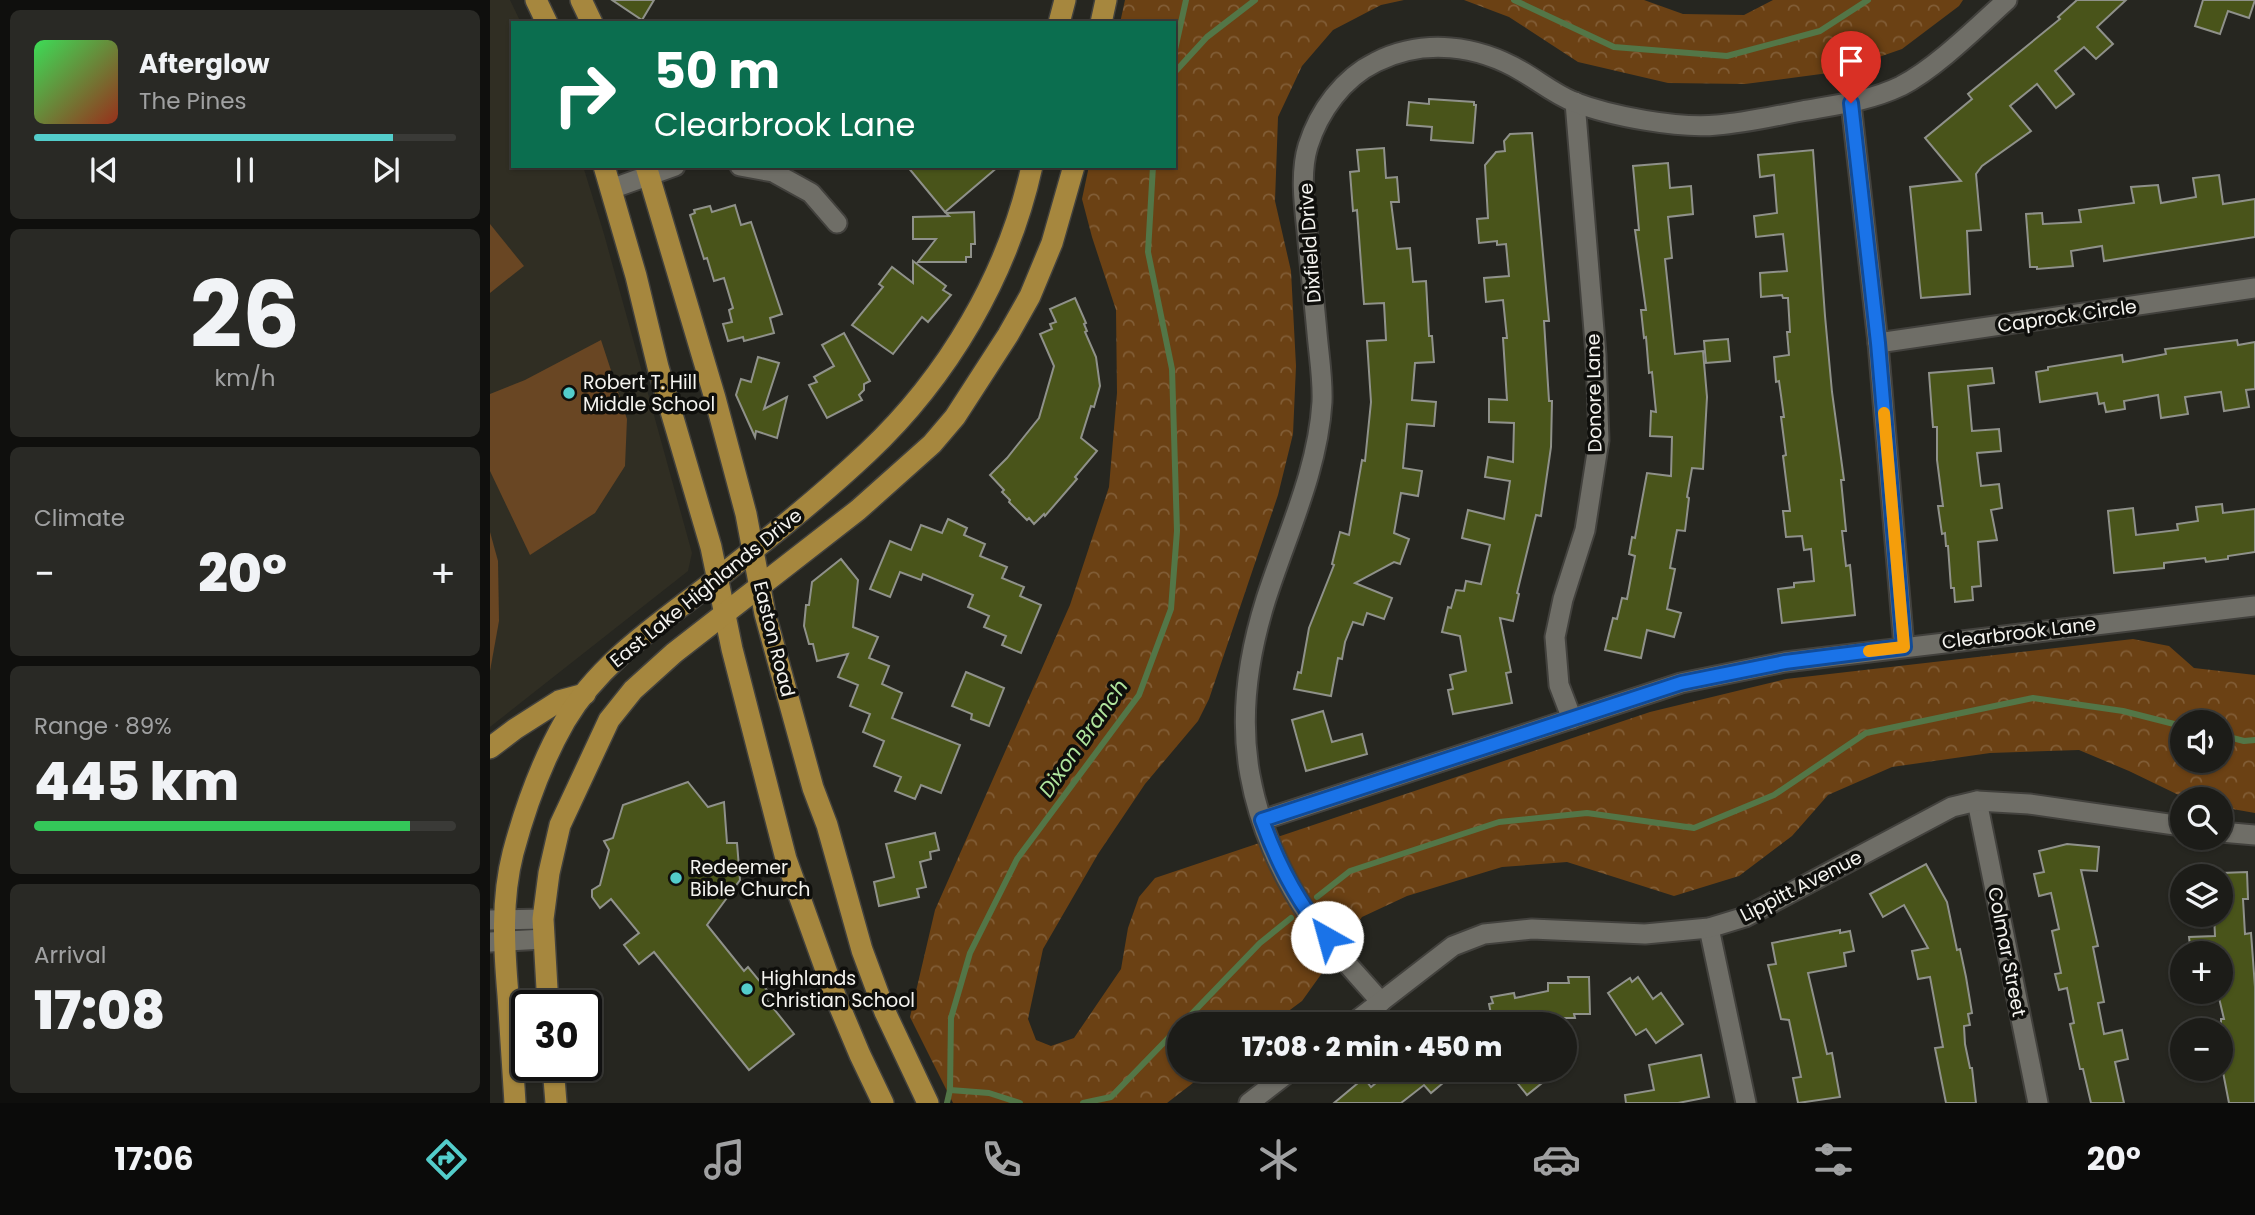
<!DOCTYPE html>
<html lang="en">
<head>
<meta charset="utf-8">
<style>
	body { margin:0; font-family:Poppins,sans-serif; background:#292925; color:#f1f3f6; height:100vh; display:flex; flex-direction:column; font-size:26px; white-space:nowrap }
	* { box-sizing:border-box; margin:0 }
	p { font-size:23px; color:#a0a1a2 }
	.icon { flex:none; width:38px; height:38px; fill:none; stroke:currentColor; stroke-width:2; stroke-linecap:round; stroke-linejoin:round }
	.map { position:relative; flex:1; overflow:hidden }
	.panel { display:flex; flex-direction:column; gap:10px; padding:10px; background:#0f0f0d; width:490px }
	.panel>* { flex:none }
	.top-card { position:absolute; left:21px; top:21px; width:665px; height:147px; border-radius:0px; box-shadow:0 2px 5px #0004,0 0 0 2px #3a3a37; background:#0b6e4f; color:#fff; overflow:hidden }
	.tools { position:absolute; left:1680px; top:710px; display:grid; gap:14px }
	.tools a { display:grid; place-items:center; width:63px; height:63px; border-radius:50%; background:#1c1c18; box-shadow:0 2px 5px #0004,0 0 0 2px #3a3a37; font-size:35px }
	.speed { position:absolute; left:21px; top:990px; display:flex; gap:14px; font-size:35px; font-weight:700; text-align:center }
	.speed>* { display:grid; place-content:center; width:91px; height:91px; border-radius:50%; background:#1c1c18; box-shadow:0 2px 5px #0004,0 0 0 2px #3a3a37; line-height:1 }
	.speed .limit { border:4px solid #111; border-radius:10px; background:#fff; color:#111 }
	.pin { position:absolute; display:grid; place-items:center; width:60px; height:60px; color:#fff; margin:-72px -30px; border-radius:50% 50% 50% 0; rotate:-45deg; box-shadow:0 0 7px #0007 }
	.pin .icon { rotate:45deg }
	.me { position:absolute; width:77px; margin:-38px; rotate:322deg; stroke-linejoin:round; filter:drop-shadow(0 0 5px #0008) }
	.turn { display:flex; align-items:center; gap:24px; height:147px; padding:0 28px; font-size:32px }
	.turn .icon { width:91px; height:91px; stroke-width:2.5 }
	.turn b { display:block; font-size:49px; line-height:60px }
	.big { font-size:52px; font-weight:800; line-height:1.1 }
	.panel .card { flex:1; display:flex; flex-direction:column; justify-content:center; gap:10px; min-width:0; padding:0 24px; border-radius:10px; background:#292925 }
	.panel .dial { align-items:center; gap:0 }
	.dial b { font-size:91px; line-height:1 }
	.song { display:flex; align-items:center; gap:21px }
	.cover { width:84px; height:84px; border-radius:10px; background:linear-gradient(135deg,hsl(130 70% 55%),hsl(10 70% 35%)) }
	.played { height:7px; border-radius:4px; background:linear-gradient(90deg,#53cdcb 85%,#3a3a37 85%) }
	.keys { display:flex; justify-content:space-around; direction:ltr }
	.heat { display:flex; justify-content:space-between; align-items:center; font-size:38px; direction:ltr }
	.charge { height:10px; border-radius:5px; background:linear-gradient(90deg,#34c759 89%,#3a3a37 0) }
	.trip { position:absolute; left:677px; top:1012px; width:410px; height:70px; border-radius:35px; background:#1c1c18; box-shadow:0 2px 5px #0004,0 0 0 2px #3a3a37; font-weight:800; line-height:70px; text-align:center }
	.menu { display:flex; height:112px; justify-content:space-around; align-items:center; background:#0b0b0a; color:#a0a1a2 }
	.menu .icon { width:49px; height:49px }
	.menu .current { color:#53cdcb }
	.menu b { font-size:32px; color:#f1f3f6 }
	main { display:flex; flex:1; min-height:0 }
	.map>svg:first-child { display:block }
	.built { fill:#302e23 }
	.green { fill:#694623 }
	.forest { fill:url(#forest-crowns); fill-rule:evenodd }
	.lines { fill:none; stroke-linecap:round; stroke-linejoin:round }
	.stream { stroke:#537647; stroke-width:6 }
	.building { fill:#49541a; stroke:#8f918a; stroke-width:2 }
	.minor-casing { stroke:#42413d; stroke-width:23 }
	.major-casing { stroke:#42413d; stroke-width:24 }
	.minor { stroke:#6f6e67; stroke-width:19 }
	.major { stroke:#a6873e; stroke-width:21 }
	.route-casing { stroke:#114b97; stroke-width:18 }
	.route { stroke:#1a73e8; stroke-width:12 }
	.slow { stroke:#f59e0b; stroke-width:12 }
	.poi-dot { fill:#53cdcb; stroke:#0f0f0c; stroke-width:2.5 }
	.labels { text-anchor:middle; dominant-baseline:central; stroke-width:7; stroke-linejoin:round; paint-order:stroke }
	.street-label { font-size:19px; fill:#f5f4f0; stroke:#0f0f0c }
	.poi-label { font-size:19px; fill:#f5f4f0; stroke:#0f0f0c; text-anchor:start }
	.water-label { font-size:21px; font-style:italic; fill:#b0e59d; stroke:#0f0f0c }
</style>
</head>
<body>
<main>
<section class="panel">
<div class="card">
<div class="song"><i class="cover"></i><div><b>Afterglow</b><p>The Pines</p></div></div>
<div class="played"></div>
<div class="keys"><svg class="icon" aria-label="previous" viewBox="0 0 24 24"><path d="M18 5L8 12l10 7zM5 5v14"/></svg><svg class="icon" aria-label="pause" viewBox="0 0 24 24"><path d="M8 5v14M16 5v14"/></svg><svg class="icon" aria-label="next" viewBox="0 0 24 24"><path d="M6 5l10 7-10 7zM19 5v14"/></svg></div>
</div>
<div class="card dial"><b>26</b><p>km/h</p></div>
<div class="card"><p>Climate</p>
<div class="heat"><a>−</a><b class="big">20°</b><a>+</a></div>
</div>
<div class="card"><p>Range · 89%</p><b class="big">445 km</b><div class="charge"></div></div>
<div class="card"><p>Arrival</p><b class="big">17:08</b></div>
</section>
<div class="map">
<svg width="1765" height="1103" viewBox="0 0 1765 1103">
	<defs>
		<pattern id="forest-crowns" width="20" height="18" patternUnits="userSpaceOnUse" patternTransform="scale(1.75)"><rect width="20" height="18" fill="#6b4114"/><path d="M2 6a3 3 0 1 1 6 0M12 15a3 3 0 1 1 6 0" fill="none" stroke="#815d36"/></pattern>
	</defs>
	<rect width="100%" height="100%" fill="#262620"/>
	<!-- built -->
	<polygon class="built" points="0,0 20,0 31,23 23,23 23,166 93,166 114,234 202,553 198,571 0,727"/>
	<!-- green -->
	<g class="green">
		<polygon points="0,224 34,266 0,293"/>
		<polygon points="111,340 137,419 135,466 105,513 40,555 0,471 0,394 35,380"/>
		<polygon points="0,532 8,561 9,621 0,671"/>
	</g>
	<!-- forest -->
	<g class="forest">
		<path d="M635 0H914L891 5 843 30 812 66 788 117 785 201 801 271 806 366 803 434 788 495 719 699 708 721 655 784 608 854 553 949 538 1019 546 1040 561 1046 584 1038 631 969 638 928 649 897 665 878 1160 712 1296 679 1643 639 1679 646 1704 668 1765 675V813L1731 807V800H1699L1639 771 1589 750 1500 753 1402 767 1338 795 1302 836 1249 876 1184 896 1077 862 1012 867 917 896 872 917 812 1001 781 1024H690V1069H721L677 1103H463L420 1017 445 910 580 605 619 487 627 393 626 310 602 237 592 199 599 166H684V23H630ZM1692 723H1731V761H1692Z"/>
		<polygon points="974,0 1154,0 1193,14 1254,15 1283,0 1473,0 1469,6 1412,49 1346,72 1255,84 1178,83 1088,62 1019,17"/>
	</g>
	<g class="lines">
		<!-- stream -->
		<g class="stream">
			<polyline points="1024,0 1124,47 1237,56 1330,31 1378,0"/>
			<polyline points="684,54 696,0"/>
			<polyline points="684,73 717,37 765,0"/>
			<polyline points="1731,735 1754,741 1765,740"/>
			<polyline points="827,897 860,871 1009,822 1097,813 1204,828 1284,795 1376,733 1543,698 1633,711 1692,726"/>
			<polyline points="692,1024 770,943 801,918"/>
			<polyline points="460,1090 499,1093 530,1103"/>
			<polyline points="457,1103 460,1090 461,1018 480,953 527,859 649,695 681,609 687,531 682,369 658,252 663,166"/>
			<polyline points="593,1103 621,1097 690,1026"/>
		</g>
	</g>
	<!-- building -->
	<g class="building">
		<polygon points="122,0 164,0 152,20"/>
		<polygon points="1587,0 1636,0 1607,27 1623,44 1606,59 1594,47 1565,71 1584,94 1566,108 1547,84 1520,106 1541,131 1492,166 1486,174 1491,230 1477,231 1480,294 1431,298 1420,187 1471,181 1435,138 1482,99 1478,94 1570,19 1568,17"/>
		<polygon points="1713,0 1765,0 1759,18 1738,11 1730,34 1705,26"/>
		<polygon points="939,99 984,102 984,105 986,105 983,143 941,140 942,127 917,125 919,102 939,104"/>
		<polygon points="1042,133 1059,321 1054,321 1059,401 1062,401 1061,447 1051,516 1046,515 1027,593 1029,594 1023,621 1010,618 1021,672 1016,673 1022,703 963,714 958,690 963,689 960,675 976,671 970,636 952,632 958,607 961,608 966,590 974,591 976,581 991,584 1000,545 972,538 978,510 1014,519 1020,481 995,477 998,457 1023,462 1024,423 999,422 999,399 1017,400 1013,338 1017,338 1013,300 996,302 994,278 1019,276 1016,244 1007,245 1007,241 989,243 987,219 998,218 995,165 1006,152 1015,151 1014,141 1020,134"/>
		<polygon points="894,148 896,178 907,177 909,202 901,202 907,249 920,248 923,282 936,281 939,336 942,336 944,362 925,363 922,400 946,402 944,426 917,424 913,468 932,471 928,496 911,493 904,533 919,539 910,564 904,562 865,583 902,598 894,619 877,613 873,625 863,622 855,642 852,659 848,658 841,696 804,689 808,672 811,673 819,628 844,565 842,564 850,532 859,535 872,460 875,461 881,402 877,341 896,340 894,303 874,304 867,210 863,211 860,172 869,171 867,150"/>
		<polygon points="1323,150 1335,316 1342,392 1354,480 1351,480 1356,531 1352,531 1356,566 1360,565 1365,615 1292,623 1288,589 1304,587 1304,583 1324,581 1321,549 1314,550 1312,536 1296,537 1293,511 1300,511 1293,456 1296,455 1291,417 1294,417 1289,381 1286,382 1284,357 1299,355 1297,332 1300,332 1298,298 1293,298 1292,295 1271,297 1270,273 1297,271 1293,234 1266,237 1264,216 1287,213 1284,175 1270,177 1268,155"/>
		<polygon points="1178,163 1180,188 1201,186 1203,214 1178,217 1182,258 1175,259 1185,354 1213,351 1217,397 1213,469 1202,468 1197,497 1199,498 1195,531 1187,530 1180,568 1185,569 1177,609 1191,613 1184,637 1157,630 1151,658 1115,650 1123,618 1127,619 1132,598 1137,599 1145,556 1139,554 1142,537 1145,538 1157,473 1181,476 1182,437 1160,436 1161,411 1166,412 1162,372 1159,373 1156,337 1154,338 1151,310 1156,310 1145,230 1149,230 1143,166"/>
		<polygon points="417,166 509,166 455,212"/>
		<polygon points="1729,175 1733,204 1765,199 1765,237 1614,261 1612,246 1581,251 1583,266 1547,269 1547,267 1540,267 1536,214 1552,213 1553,224 1591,222 1589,210 1644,203 1641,187 1668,185 1671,203 1706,197 1703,178"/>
		<polygon points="245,205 251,225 261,222 292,314 280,318 284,333 254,341 253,337 238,341 233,324 242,322 239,310 243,308 234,278 224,281 217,258 214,259 200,215 205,213 204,210 220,206 222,212"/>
		<polygon points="484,212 485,244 481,244 481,257 476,257 476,262 428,262 446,239 423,239 423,217 459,216 456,213"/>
		<polygon points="423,261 456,286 453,290 461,295 438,322 432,317 403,354 362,325 393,287 389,284 402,267 423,283"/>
		<polygon points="585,298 596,323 594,324 597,331 595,332 606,357 610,386 604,407 601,406 591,438 607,451 585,477 587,479 555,516 554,514 544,524 539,518 537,520 519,502 520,500 512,492 514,490 500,475 517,458 549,418 564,366 550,334 562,329 560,324 566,322 560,309"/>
		<polygon points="354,333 380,381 374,384 374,390 369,395 372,400 337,418 319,385 327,382 324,377 344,366 332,345"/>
		<polygon points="1238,339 1240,361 1216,363 1214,341"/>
		<polygon points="1747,340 1748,345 1765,342 1765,389 1756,390 1759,407 1734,411 1731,392 1695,397 1698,414 1671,418 1668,395 1634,401 1635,409 1616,412 1614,403 1609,404 1607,393 1550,402 1546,372 1558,370 1558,367 1632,355 1633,362 1676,354 1675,349"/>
		<polygon points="268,357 289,363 274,409 297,397 287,438 266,431 265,437 246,395 251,379 261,382"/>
		<polygon points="1502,368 1504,383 1478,386 1482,431 1509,429 1511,451 1487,453 1491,486 1509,484 1512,508 1501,510 1507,540 1488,542 1491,586 1482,587 1483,600 1465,602 1464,588 1461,588 1458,546 1456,546 1455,533 1452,534 1448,506 1453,506 1447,460 1447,427 1443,427 1439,373"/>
		<polygon points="1732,504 1733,513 1765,509 1765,552 1738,556 1738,559 1716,562 1715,558 1674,563 1674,568 1624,573 1618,511 1643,508 1646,535 1688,530 1687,524 1708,521 1706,507"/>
		<polygon points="458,519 477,528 474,535 495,544 490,556 517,567 512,578 534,587 530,596 551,605 531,653 512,645 516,636 494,627 499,616 478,607 483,595 433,574 431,580 410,572 400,597 380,589 400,541 421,550 431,525 452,533"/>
		<polygon points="351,559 368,580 363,627 388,637 379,658 399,666 392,684 412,693 402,718 470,745 451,793 431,785 425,799 405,791 411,777 384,766 394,741 373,732 380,714 360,706 368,685 348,677 358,654 327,661 323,644 319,644 314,626 316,605 319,605 322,582"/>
		<polygon points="476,672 514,688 499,726 481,719 482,714 462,706"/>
		<polygon points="833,711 842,742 872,734 877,754 816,771 802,720"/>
		<polygon points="198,782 218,807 234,802 237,843 247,843 250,880 217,925 254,971 258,967 281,995 276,999 304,1034 259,1070 164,952 149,964 134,945 149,933 121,899 110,908 102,897 102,890 110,885 119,850 114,841 123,838 133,805"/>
		<polygon points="445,833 449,850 440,852 441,859 430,862 436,887 427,889 429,897 389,906 384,882 404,877 396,844"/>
		<polygon points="1577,844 1609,847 1607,871 1591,870 1608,946 1603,947 1614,1002 1608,1003 1614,1034 1632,1030 1638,1059 1625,1062 1634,1103 1601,1103 1593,1069 1590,1069 1580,1024 1584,1023 1577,988 1569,990 1565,974 1571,973 1562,931 1569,929 1561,893 1549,896 1544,874 1554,872 1549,851"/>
		<polygon points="1436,864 1457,902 1467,950 1470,949 1476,977 1482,1013 1478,1014 1480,1025 1474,1026 1475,1044 1480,1068 1482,1068 1486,1103 1456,1103 1445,1048 1453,1047 1440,977 1428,979 1422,951 1438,948 1414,905 1393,917 1380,894"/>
		<polygon points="1757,872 1758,899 1753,899 1755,934 1761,933 1765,987 1765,1103 1739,1103 1731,1062 1731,1019 1734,1019 1729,998 1731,998 1731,954 1701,954 1699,937 1725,936 1724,915 1731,915 1731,873"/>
		<polygon points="1350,930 1350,933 1360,931 1364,951 1354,953 1356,966 1318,973 1337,1054 1342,1053 1350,1097 1308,1103 1303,1078 1311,1077 1299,1020 1291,1019 1281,977 1278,965 1286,964 1282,943"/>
		<polygon points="1078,977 1099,977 1100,1014 1084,1014 1085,1018 1039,1018 1040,1024 1003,1024 999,1004 1003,1003 1001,997 1024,993 1025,998 1058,991 1058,983 1079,983"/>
		<polygon points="1148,977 1163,999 1171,993 1193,1024 1166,1043 1156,1029 1146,1035 1118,993 1140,978 1142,982"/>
		<polygon points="1211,1055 1219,1097 1188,1103 1136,1103 1135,1095 1164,1090 1159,1065"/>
		<polygon points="903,1069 965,1069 950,1080 953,1083 941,1093 934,1085 911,1103 844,1103 874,1078 881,1087"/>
		<polygon points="1016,1069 1041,1069 1052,1083 1037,1095"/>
	</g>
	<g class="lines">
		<!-- minor casing -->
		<g class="minor-casing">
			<g id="minor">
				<polyline points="1361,103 1388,343 1414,647"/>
				<polyline points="250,166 283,172 321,193 347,223"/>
				<polyline points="121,189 185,166"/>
				<polyline points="1388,343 1765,288"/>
				<polyline points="1082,719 1069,685 1065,637 1073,599 1095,530 1109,440 1106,355 1085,102"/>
				<polyline points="1487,801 1548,1103"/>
				<polyline points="772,820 1191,683 1295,662 1765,606"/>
				<polyline points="1731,832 1765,835"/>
				<polyline points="0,920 53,919"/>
				<polyline points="1219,928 1256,1103"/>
				<polyline points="0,942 54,939"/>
				<path d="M891 1002C867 974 840 947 819 916 791 875 769 825 760 775 749 715 758 656 776 599 797 534 828 470 832 402 833 379 829 356 827 333 824 299 820 265 817 231 814 204 810 172 818 146 829 111 853 78 886 62 934 38 988 45 1033 72 1050 82 1066 95 1084 102 1120 116 1189 129 1227 125 1255 123 1284 116 1312 111 1345 105 1380 101 1411 86 1446 68 1487 27 1517 0"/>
				<polyline points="862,1024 963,946 994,934 1042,929 1155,934 1219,928 1255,917 1462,807 1487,801 1539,804 1692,826"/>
				<polyline points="759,1103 803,1069"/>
			</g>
		</g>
		<!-- major casing -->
		<g class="major-casing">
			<g id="major">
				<polyline points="46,0 57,23"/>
				<polyline points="91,0 102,23"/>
				<polyline points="569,23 575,0"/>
				<polyline points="611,23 616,0"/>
				<polyline points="114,166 146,276 168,367 221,547 242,649 296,859 346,998 370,1055 393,1103"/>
				<polyline points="156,166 225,398 256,514 275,614 323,788 337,825 372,950 395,1012 438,1103"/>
				<polyline points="0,748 25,729 69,701 95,694"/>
				<polyline points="58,1006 53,919 59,873 70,825 119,720 143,690 184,653 368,510 442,444 465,417 518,335 540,296 562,243 584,166"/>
				<polyline points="63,1066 66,1103"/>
				<path d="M25 1103C23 1067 20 1031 18 995 14 948 11 900 23 853 35 808 52 761 75 721 108 665 164 627 215 588 270 545 326 501 377 453 458 377 518 275 542 166"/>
			</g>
		</g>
		<!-- minor -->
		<use href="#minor" class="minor"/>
		<!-- major -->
		<use href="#major" class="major"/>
	</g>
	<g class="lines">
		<!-- route casing -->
		<g class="route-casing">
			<path id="route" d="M837 937C807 902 787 862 772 820L1191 683 1295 662 1414 647 1388 343 1361 103"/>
		</g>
		<!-- route -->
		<use href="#route" class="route"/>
		<!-- slow -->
		<polyline class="slow" points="1379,651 1414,647 1394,413"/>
	</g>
	<!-- markers -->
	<g class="poi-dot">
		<circle cx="79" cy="393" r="7"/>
		<circle cx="186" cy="878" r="7"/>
		<circle cx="257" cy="989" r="7"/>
	</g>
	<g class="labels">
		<!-- street labels -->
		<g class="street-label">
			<text transform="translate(820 243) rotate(-94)">Dixfield Drive</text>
			<text transform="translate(1577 316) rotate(-8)">Caprock Circle</text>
			<text transform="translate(1104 393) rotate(-91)">Donore Lane</text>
			<text transform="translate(216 588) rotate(-39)">East Lake Highlands Drive</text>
			<text transform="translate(1529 633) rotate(-7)">Clearbrook Lane</text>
			<text transform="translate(284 639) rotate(76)">Easton Road</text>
			<text transform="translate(1311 886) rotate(-27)">Lippitt Avenue</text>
			<text transform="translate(1517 952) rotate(79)">Colmar Street</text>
		</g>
		<!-- poi labels -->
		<g class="poi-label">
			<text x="93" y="382">Robert T. Hill<tspan x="93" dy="22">Middle School</tspan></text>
			<text x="200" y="867">Redeemer<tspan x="200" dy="22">Bible Church</tspan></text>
			<text x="271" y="978">Highlands<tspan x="271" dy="22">Christian School</tspan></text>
		</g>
		<!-- water labels -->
		<g class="water-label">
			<text transform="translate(593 738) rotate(-55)">Dixon Branch</text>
		</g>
	</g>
</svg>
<div class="tools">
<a><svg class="icon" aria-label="sound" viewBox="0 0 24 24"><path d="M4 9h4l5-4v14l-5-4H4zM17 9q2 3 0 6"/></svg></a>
<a><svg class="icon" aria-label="search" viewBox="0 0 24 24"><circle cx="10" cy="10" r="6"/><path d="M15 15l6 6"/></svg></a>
<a><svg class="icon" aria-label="layers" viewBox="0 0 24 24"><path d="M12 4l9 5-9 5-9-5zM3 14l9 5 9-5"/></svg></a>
<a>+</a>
<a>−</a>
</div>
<div class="speed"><div class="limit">30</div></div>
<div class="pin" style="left:1361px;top:103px;background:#d93025"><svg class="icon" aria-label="arrive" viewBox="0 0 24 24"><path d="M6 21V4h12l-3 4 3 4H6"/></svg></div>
<svg class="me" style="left:837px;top:937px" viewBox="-20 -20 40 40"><circle r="19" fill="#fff"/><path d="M0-13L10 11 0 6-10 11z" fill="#1a73e8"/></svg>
<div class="trip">17:08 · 2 min · 450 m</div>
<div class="top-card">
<div class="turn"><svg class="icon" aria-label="right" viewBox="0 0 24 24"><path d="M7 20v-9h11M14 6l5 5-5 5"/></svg><div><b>50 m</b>Clearbrook Lane</div></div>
</div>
</div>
</main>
<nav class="menu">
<b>17:06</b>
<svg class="icon current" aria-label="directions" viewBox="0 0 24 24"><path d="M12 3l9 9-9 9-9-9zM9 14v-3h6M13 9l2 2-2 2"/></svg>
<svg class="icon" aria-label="music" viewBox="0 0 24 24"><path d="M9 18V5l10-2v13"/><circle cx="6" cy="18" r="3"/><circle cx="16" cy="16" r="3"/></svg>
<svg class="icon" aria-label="phone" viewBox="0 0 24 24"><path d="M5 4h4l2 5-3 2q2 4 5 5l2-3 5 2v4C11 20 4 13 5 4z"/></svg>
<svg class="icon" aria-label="climate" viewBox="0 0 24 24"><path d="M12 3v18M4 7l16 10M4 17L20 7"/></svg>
<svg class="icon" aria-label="car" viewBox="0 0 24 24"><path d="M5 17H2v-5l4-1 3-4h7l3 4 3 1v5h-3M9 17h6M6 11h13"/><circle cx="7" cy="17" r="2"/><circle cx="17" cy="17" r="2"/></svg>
<svg class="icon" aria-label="filters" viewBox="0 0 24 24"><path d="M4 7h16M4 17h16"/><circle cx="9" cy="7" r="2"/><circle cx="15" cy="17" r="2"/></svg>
<b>20°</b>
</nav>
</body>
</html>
